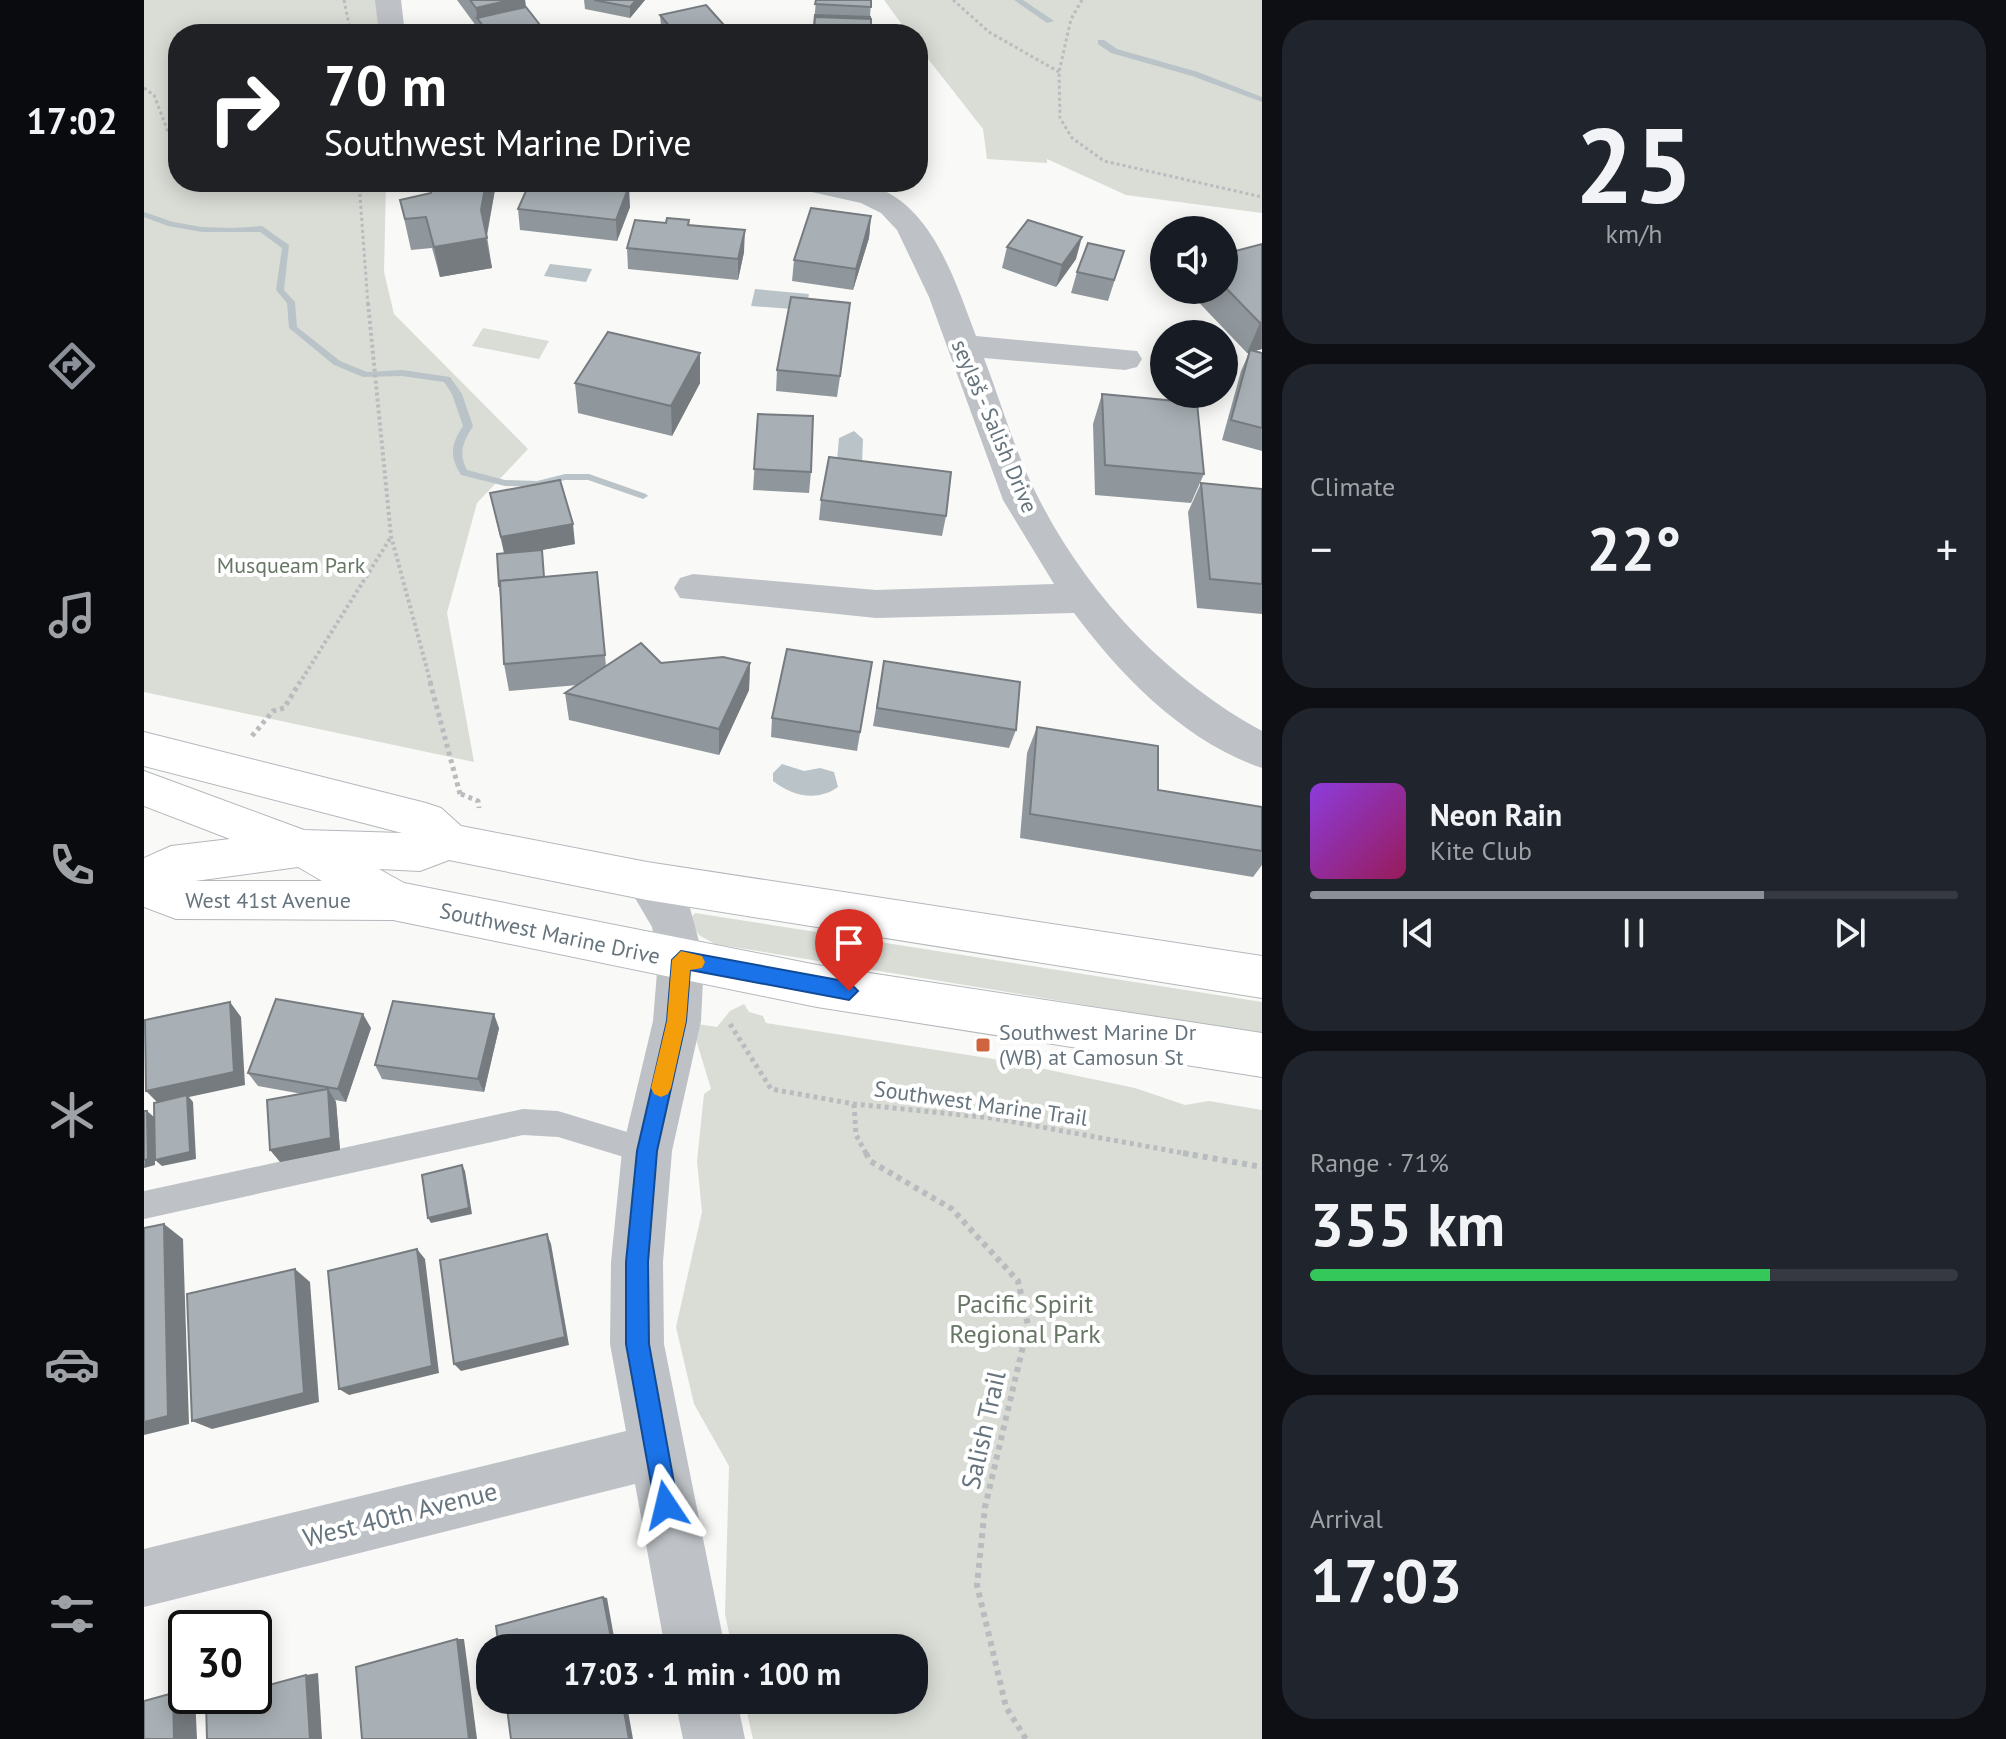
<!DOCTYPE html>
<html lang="en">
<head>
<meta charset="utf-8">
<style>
	body { margin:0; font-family:"PT Sans",sans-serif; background:#20242c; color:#f1f3f6; height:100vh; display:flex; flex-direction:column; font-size:30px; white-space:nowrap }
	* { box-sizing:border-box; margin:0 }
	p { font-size:26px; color:#9ea1a6 }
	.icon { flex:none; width:44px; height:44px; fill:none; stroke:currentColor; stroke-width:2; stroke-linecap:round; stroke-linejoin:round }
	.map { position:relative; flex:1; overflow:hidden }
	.side { display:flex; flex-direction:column; gap:20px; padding:20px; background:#0d0f14; width:744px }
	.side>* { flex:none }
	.banner { position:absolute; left:24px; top:24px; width:760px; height:168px; border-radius:32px; box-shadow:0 4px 20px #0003; background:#202124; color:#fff; overflow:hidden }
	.fabs { position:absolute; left:1006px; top:216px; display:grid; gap:16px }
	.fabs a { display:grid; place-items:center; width:88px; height:88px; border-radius:50%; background:#171b24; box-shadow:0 4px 20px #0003; font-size:40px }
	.speed { position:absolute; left:24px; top:1610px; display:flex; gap:16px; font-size:40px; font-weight:700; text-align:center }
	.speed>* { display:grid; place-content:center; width:104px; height:104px; border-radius:50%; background:#171b24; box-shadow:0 4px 20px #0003; line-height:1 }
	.speed .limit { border:4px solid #111; border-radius:12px; background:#fff; color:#111 }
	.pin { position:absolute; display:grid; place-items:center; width:68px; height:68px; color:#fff; margin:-82px -34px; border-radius:50% 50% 50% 0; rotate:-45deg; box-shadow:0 0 8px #0007 }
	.pin .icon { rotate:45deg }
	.me { position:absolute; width:88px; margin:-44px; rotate:350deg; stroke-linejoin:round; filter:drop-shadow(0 0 6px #0008) }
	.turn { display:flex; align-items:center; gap:28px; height:168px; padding:0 24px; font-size:36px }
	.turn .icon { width:104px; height:104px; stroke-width:2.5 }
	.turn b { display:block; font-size:56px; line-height:68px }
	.big { font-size:60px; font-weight:700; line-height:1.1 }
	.side .tile { flex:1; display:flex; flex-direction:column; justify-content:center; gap:12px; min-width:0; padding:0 28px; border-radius:32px; background:#20242c }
	.side .dial { align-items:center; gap:0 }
	.dial b { font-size:104px; line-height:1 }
	.song { display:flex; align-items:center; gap:24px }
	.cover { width:96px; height:96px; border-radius:12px; background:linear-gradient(135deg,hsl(270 70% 55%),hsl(330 70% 35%)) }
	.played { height:8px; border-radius:4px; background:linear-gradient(90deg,#8c9099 70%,#363941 70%) }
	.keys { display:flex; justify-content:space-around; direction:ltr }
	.heat { display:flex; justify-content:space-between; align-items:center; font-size:44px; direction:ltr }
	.charge { height:12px; border-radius:6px; background:linear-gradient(90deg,#34c759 71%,#363941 0) }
	.trip { position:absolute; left:332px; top:1634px; width:452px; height:80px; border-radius:32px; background:#171b24; box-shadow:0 4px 20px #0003; font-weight:700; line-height:80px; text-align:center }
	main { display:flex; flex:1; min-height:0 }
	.tab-bar { display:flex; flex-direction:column; width:144px; justify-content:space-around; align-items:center; background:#090b0e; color:#9ea1a6 }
	.tab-bar .icon { width:56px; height:56px }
	.tab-bar .selected { color:#8c9099 }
	.tab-bar b { font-size:36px; color:#f1f3f6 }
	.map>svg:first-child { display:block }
	.green { fill:#d9ddd6 }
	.water { fill:#bac4c8 }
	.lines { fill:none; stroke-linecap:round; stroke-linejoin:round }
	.stream { fill:#bac4c8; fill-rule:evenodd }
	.secondary-casing { stroke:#b3b8bc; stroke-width:2 }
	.path-far3 { stroke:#b9bcbe; stroke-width:3; stroke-dasharray:3 3; stroke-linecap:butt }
	.path-far2 { stroke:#b9bcbe; stroke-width:4; stroke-dasharray:3 3; stroke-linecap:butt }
	.path-far1 { stroke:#b9bcbe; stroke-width:5; stroke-dasharray:4 4; stroke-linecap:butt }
	.path { stroke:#b9bcbe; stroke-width:6; stroke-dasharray:5 5; stroke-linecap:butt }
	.service { fill:#bec2c6; fill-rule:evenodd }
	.minor { fill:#bec2c6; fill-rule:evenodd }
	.secondary { fill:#fff; fill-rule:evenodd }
	.wall { fill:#90979c }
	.shaded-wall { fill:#767b7f }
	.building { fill:#a8b0b5; stroke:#767b7f; stroke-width:2 }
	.route { fill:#1a73e8; stroke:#114b97; stroke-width:2 }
	.slow { fill:#f59e0b }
	.poi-dot { fill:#d0643f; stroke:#fff; stroke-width:3 }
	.labels { text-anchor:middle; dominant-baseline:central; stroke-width:8; stroke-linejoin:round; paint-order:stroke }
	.street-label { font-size:22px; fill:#66747e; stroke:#fff }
	.park-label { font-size:22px; fill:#687765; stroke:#fff }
	.poi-label { font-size:22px; fill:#66747e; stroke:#fff; text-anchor:start }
	.near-park-label { font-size:26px; fill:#687765; stroke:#fff }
	.near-street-label { font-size:26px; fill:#66747e; stroke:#fff }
</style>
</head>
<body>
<main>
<nav class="tab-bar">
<b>17:02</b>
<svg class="icon selected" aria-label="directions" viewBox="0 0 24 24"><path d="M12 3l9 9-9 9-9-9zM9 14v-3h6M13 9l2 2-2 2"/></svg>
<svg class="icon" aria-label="music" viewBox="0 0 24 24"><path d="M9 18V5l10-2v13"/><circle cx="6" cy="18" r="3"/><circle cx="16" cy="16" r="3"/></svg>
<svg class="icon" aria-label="phone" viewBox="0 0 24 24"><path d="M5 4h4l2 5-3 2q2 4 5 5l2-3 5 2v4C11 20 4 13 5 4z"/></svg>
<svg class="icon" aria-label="climate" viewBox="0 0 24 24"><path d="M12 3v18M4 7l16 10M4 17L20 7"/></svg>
<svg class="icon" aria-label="car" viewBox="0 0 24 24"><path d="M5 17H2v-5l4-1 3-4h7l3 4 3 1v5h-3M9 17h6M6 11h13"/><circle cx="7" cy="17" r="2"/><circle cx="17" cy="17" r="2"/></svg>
<svg class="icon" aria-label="filters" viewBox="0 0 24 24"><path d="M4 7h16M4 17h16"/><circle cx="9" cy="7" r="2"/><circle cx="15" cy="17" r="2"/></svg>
</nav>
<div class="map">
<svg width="1118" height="1739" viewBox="0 0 1118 1739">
	<rect width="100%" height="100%" fill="#f9f9f7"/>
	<!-- green -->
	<g class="green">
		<polygon points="0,0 232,0 236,34 34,34 34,182 242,182 240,272 250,314 384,449 333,503 303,613 330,762 0,692"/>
		<polygon points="740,0 1118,0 1118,213 982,195 903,159 903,163 843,159 839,129 774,46 774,34 765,34"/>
		<polygon points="339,328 405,341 395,359 328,346"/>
		<polygon points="551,913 1118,1002 1118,1034 571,944 555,935 544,921"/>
		<polygon points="600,1004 605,1012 619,1016 622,1023 862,1061 991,1088 1041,1105 1065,1101 1118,1110 1118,1739 609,1739 600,1700 770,1700 770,1648 588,1648 581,1614 585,1466 550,1404 532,1327 558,1212 553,1161 560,1094 567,1089 547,1023 573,1027 586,1011"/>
	</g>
	<!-- water -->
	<g class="water">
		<polygon points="406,264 448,269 442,282 400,276"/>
		<polygon points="611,289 665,294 662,310 607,306"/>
		<polygon points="710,431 719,439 718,464 693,460 695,438"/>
		<path d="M638 764 660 771 676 768 690 772 694 787C673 802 648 796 629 781V773Z"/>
	</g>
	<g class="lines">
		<!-- stream -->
		<g class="stream">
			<polygon points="870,0 879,0 910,21 903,23"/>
			<polygon points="954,40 960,40 973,49 1054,72 1118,97 1118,102 1048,76 967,53 954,44"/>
			<path d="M0 212 29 222 58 227 89 228 118 226 145 245 140 290 151 302 153 327 196 361 223 372 258 370 306 377 318 394 329 426C319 442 314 453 323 470L361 480 393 481 421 474H445L502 494 504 496 499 499 444 480H421L393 487 361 486 317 475C305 456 307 444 319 426L308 394 300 382 258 376 219 377 190 365 145 328 143 303 132 290 138 248 116 232H58L24 226 0 217Z"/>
		</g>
		<!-- secondary casing -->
		<g class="secondary-casing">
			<path id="secondary" d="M0 732 282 803 297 808 317 826 503 862 1118 956V998L503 900 305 860 276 871 235 869 260 883 673 965 1118 1033V1077L673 1007 249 920 32 919 0 907V858L27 846 86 839 0 806V771L160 830 258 833 0 766ZM154 867 178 881H51Z"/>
		</g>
		<!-- path-far3 -->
		<g class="path-far3">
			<polyline points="200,0 207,34"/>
			<polyline points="809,0 845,32 915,72"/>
			<polyline points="938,0 927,19 915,72 916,118 928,138 960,161 1118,197"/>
			<polyline points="0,88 10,95 28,142 34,146"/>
			<polyline points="215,182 224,305"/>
		</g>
		<!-- path-far2 -->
		<g class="path-far2">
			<polyline points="224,303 247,536 287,684"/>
			<polyline points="155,684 247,537"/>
		</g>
		<!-- path-far1 -->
		<g class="path-far1">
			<polyline points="286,682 316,794"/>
			<polyline points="108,736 129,711 140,708 156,682"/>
			<polyline points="317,794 334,801 335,808"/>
			<polyline points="586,1024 627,1089 710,1104 848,1118 1050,1155"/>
			<polyline points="710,1104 712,1135 723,1155"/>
		</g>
		<!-- path -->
		<g class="path">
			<polyline points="722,1153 726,1161 808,1209 874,1281 884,1325 841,1507 833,1585 862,1707 882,1739"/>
			<polyline points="1039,1153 1118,1167"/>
		</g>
		<!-- service -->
		<polygon class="service" points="379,1109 414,1111 503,1138 513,1142 517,1151 513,1160 503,1164 414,1137 379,1135 0,1219 0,1191"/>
		<!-- minor -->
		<g class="minor">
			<polygon points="231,0 257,0 261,34 235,34"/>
			<path d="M646 182C666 182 688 180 708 182 784 189 809 276 832 336L993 351 998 359 993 367 981 370 840 358C858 405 872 456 896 501 945 596 1024 680 1118 731V768C1041 742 977 676 930 613L732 618 536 598 530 588 536 578 549 574 732 590 910 584 859 500 785 297 753 230 737 213 717 203 650 188Z"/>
			<polygon points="503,862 519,868 546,908 560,960 557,1021 528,1151 519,1262 520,1344 581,1648 521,1648 491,1484 0,1607 0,1549 482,1431 466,1344 467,1262 478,1151 509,1021 514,960 508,927 481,881 487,868"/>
			<polygon points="531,1700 593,1700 601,1739 539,1739"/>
		</g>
		<!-- secondary -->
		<use href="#secondary" class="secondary"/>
	</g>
	<!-- wall -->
	<g class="wall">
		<polygon points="313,0 381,0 382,7 403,34 338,34"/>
		<polygon points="440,0 501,0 486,18 441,9"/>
		<polygon points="672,0 727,0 726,17 669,34"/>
		<polygon points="516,15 588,34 524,34 517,26"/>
		<polygon points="352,184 343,236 348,268 296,277 288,248 267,250 256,200 287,193"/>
		<polygon points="486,207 473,241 376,230 374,209"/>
		<polygon points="727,216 725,238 709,290 648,281 650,260"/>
		<polygon points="522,223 545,225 600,252 594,280 484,269 483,248"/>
		<polygon points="1118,244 1118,349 1111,351 1118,353 1118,451 1078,440 1097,371 1105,353 1103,353 1044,291 1044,290 1080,290 1080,254"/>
		<polygon points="863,247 932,259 912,287 858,268"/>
		<polygon points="980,251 964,301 927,293 933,272"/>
		<polygon points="704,324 693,397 632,391 633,370"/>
		<polygon points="556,353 556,383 528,436 434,413 431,383"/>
		<polygon points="958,394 1060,474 1047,503 951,495 949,424"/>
		<polygon points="614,414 667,472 665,493 609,490"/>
		<polygon points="1057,483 1118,489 1118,614 1053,608 1044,512"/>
		<polygon points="346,493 431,544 398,550 400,577 453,572 462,666 517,663 606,663 605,690 575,755 425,720 421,693 434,685 365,691 360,664 356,596 355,586 360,553"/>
		<polygon points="677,500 802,516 798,536 675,520"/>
		<polygon points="740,661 872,730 865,748 729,726"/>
		<polygon points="728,662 713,751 627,737 628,718"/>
		<polygon points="893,727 1014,790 1118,807 1118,865 1109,877 876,838 883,753"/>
		<polygon points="227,1028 202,1102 191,1100 192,1102 196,1150 136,1162 158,1094 114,1086 104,1073"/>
		<polygon points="355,1028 340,1092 238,1079 231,1065"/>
	</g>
	<!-- shaded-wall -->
	<g class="shaded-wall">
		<polygon points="341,0 381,0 383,18 333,18 332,8"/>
		<polygon points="492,0 501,0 486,18 486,7"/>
		<polygon points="342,182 352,182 352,184 342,238 348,268 296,277 290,247 337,210"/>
		<polygon points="485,186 486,207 473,241 472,220"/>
		<polygon points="727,216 725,238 709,290 712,269"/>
		<polygon points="601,230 600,252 594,280 594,259"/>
		<polygon points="938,237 932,259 912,287 918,265"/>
		<polygon points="1118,322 1118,349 1103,353 1116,323"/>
		<polygon points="556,353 556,383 528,436 527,406"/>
		<polygon points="429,524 431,544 398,550 401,592 361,557 357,537"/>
		<polygon points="606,663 605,690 575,755 575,729"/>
		<polygon points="86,1002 97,1017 101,1085 45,1097 49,1102 52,1159 18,1166 11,1160 15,1104 2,1091"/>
		<polygon points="219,1014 227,1028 202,1102 194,1089"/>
		<polygon points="350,1014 355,1028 340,1092 334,1079"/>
		<polygon points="184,1089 192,1102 196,1150 136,1162 126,1150"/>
		<polygon points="3,1111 10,1117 11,1165 0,1168"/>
		<polygon points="318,1165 321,1171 328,1214 287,1223 284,1218"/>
		<polygon points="20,1224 39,1239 45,1424 0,1435 0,1422"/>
		<polygon points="403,1234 407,1244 425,1345 317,1371 310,1364"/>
		<polygon points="273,1249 281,1259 295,1373 205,1395 195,1389"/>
		<polygon points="151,1269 166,1282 175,1402 68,1429 48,1421"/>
		<polygon points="459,1597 463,1598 472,1648 469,1648"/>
		<polygon points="313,1639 320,1639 333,1739 325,1739"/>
		<polygon points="174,1673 178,1739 166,1739 162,1675"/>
		<polygon points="42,1692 42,1696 51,1696 53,1739 30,1739 29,1693"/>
		<polygon points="478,1700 482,1700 489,1739 485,1739"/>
	</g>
	<!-- building -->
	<g class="building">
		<polygon points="326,0 366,0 332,8"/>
		<polygon points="450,0 492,0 486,7"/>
		<polygon points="672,0 727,0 727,7 671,4"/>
		<polygon points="562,5 588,34 532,34 516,15"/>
		<polygon points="382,7 403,34 345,34 333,18"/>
		<polygon points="671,15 726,17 726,19 671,17 670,27"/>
		<polygon points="671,17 727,19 727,34 670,34"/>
		<polygon points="289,182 342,182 337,210 343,238 290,247 282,217 261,219 256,200 287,193"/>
		<polygon points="386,182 449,182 485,186 472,220 374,209"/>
		<polygon points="667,208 727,216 712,269 650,260"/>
		<polygon points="523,218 545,220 544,225 601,230 594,259 483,248 491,220 522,223"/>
		<polygon points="884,220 938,237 918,265 863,247"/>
		<polygon points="944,243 980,251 970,280 933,272"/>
		<polygon points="1118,244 1118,322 1116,323 1080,286 1080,254"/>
		<polygon points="647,297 706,303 696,376 633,370"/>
		<polygon points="464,332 556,353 527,406 431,383"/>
		<polygon points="1106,350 1118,353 1118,428 1087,420"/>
		<polygon points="958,394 1053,403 1060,474 961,465"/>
		<polygon points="614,414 669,416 667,472 610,469"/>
		<polygon points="685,457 807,472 802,516 677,500"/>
		<polygon points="416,480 429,524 357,537 346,493"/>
		<polygon points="1057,483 1118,489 1118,584 1066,579"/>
		<polygon points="398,550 400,577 356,581 356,586 355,586 353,554"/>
		<polygon points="453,572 461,655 360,664 356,581"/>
		<polygon points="497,643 517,663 579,657 606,663 575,729 421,693"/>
		<polygon points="643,649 728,662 716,732 628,718"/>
		<polygon points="740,661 876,682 872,730 733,708"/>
		<polygon points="893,727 1014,746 1014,790 1118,807 1118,851 886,814"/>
		<polygon points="132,999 219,1014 194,1089 104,1073"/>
		<polygon points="249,1001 350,1014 334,1079 231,1065"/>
		<polygon points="86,1002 90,1072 2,1091 1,1020"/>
		<polygon points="184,1089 187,1138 126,1150 123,1100"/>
		<polygon points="43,1095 46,1152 11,1160 10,1103"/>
		<polygon points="0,1111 3,1111 4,1159 0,1160"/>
		<polygon points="318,1165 325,1208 284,1218 278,1175"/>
		<polygon points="20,1224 24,1416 0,1422 0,1228"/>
		<polygon points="403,1234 421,1337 310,1364 296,1260"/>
		<polygon points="273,1249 288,1366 195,1389 184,1271"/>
		<polygon points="151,1269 160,1393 48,1421 43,1294"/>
		<polygon points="459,1597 469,1648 355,1648 352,1626"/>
		<polygon points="313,1639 325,1739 218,1739 212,1667"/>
		<polygon points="162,1675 166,1739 63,1739 62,1702 84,1696 110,1696 110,1689"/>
		<polygon points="29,1693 30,1739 0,1739 0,1701"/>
		<polygon points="362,1700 478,1700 485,1739 367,1739"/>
	</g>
	<!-- route -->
	<polygon class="route" points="537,951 705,982 714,991 705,1000 546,970 542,1021 513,1151 504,1262 505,1344 534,1505 531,1514 522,1517 514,1514 511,1505 482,1344 482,1262 493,1151 523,1021 528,960"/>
	<!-- slow -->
	<polygon class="slow" points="537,951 558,956 561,962 558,968 546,970 542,1021 527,1088 524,1094 517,1097 510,1094 507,1088 523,1021 528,960"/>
	<!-- markers -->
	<rect class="poi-dot" x="831" y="1037" width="16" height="16" rx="4"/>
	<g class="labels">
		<!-- street labels -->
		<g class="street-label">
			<text transform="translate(851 426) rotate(67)">seyləš - Salish Drive</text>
			<text x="124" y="900">West 41st Avenue</text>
			<text transform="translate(406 933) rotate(12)">Southwest Marine Drive</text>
			<text transform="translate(837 1103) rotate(8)">Southwest Marine Trail</text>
		</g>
		<!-- park labels -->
		<g class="park-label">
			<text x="147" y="565">Musqueam Park</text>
		</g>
		<!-- poi labels -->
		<g class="poi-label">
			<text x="855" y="1032">Southwest Marine Dr<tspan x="855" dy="25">(WB) at Camosun St</tspan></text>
		</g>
		<!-- near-park labels -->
		<g class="near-park-label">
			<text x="881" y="1303">Pacific Spirit<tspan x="881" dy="30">Regional Park</tspan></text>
		</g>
		<!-- near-street labels -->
		<g class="near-street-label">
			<text transform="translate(839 1430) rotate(-77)">Salish Trail</text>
			<text transform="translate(256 1514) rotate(-14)">West 40th Avenue</text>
		</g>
	</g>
</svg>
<div class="fabs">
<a><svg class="icon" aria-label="sound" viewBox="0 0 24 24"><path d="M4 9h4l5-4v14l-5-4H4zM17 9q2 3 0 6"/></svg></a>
<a><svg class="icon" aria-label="layers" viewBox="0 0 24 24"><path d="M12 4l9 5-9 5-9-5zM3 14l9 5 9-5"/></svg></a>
</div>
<div class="speed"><div class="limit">30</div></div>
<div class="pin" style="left:705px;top:991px;background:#d93025"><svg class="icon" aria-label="arrive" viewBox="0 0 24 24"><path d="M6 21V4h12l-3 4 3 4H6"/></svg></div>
<svg class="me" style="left:522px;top:1505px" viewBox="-20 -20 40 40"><path d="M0-17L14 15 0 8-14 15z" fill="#1a73e8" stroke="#fff" stroke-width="4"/></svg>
<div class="trip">17:03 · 1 min · 100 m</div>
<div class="banner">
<div class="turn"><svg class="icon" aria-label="right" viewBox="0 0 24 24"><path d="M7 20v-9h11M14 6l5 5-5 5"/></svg><div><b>70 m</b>Southwest Marine Drive</div></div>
</div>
</div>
<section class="side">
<div class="tile dial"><b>25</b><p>km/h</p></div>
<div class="tile"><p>Climate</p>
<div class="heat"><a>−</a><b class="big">22°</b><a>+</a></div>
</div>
<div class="tile">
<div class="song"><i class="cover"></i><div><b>Neon Rain</b><p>Kite Club</p></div></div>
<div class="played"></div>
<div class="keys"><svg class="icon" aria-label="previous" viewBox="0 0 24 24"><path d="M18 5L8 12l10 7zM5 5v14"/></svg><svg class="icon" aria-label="pause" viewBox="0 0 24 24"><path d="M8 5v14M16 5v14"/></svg><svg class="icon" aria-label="next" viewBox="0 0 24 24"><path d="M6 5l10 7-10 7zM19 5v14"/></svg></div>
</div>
<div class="tile"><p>Range · 71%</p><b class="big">355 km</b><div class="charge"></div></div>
<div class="tile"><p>Arrival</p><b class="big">17:03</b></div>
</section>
</main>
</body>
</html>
